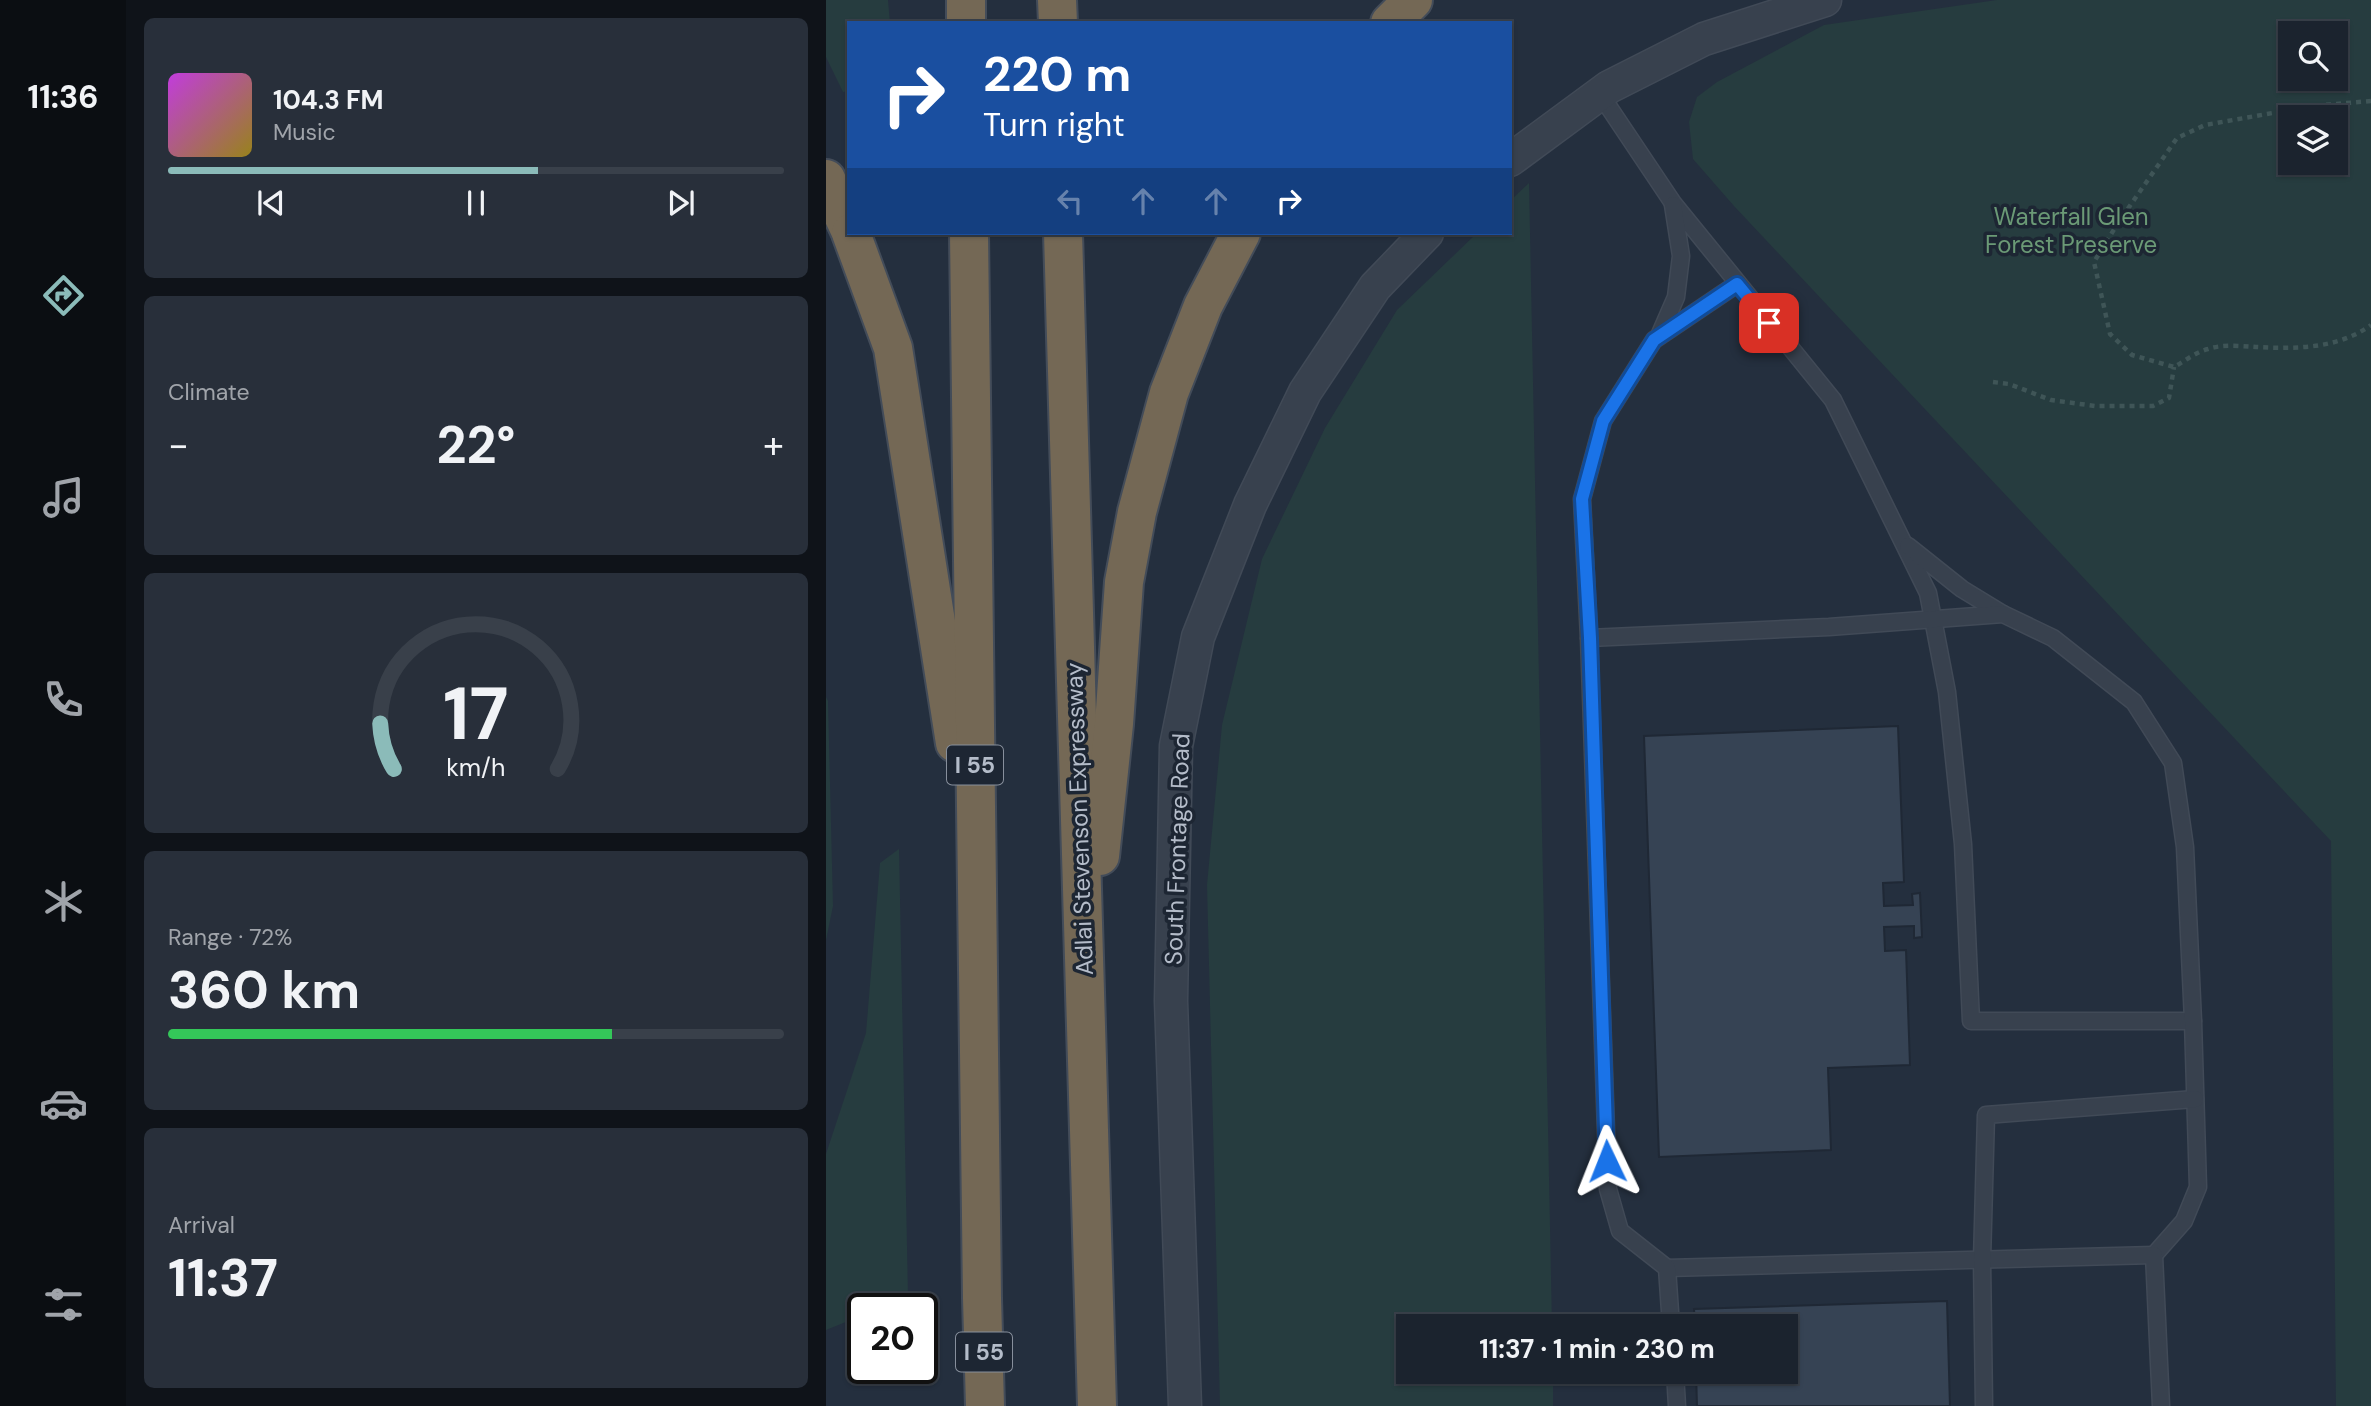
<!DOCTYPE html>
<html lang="en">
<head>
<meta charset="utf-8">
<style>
	body { margin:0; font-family:"DM Sans",sans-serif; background:#282f3a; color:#f1f3f6; height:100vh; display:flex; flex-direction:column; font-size:26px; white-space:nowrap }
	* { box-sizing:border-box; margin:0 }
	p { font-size:23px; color:#a0a4aa }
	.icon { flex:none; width:38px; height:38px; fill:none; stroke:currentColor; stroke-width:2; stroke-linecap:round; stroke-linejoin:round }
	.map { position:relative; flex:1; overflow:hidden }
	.side { display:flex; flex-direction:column; gap:18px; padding:18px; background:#0f1319; width:700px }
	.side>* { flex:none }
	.guide { position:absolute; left:21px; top:21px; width:665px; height:214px; border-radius:0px; box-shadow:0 2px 5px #0004,0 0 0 2px #39404a; background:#1a4fa0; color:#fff; overflow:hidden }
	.tools { position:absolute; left:1452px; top:21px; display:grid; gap:14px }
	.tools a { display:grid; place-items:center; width:70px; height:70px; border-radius:0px; background:#1b232e; box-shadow:0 2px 5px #0004,0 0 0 2px #39404a; font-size:35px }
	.speed { position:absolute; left:21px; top:1293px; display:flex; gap:14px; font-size:35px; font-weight:700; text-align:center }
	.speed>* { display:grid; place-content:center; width:91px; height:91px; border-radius:50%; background:#1b232e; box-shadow:0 2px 5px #0004,0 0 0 2px #39404a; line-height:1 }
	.speed .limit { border:4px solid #111; border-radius:10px; background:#fff; color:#111 }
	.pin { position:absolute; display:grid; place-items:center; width:60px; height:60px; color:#fff; margin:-30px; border-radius:14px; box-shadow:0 4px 10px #0006 }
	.me { position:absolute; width:77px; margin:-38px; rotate:358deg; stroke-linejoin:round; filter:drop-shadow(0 0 5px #0008) }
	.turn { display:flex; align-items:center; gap:24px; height:147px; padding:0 21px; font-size:32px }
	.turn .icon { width:91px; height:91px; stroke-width:2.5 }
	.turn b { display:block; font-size:49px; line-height:60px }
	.lanes { display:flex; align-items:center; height:66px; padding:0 21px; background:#0003; justify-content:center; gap:35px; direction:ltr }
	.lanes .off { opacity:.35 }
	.big { font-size:52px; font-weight:700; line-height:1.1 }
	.side .widget { flex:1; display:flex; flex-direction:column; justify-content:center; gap:10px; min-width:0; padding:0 24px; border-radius:10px; background:#282f3a }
	.side .dial { align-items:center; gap:0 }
	.dial svg { height:182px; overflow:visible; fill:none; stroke:#39404a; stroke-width:7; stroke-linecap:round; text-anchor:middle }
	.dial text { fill:#f1f3f6; stroke:none }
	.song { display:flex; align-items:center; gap:21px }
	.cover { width:84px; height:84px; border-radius:10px; background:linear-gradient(135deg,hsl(290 70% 55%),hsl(50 70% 35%)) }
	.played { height:7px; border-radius:4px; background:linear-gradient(90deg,#8bbbb9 60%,#39404a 60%) }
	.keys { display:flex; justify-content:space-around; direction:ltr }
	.heat { display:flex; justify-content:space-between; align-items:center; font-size:38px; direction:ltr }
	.charge { height:10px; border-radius:5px; background:linear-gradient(90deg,#34c759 72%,#39404a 0) }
	.trip { position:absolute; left:570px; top:1314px; width:402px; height:70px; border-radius:0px; background:#1b232e; box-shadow:0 2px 5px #0004,0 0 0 2px #39404a; font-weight:700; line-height:70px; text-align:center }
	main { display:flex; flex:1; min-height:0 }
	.tabs { display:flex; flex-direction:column; width:126px; justify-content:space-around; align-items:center; background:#0b0e12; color:#a0a4aa }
	.tabs .icon { width:49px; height:49px }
	.tabs .active { color:#8bbbb9 }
	.tabs b { font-size:32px; color:#f1f3f6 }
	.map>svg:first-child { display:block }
	.green { fill:#263c3f; fill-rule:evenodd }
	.building { fill:#364354; stroke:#1f2835; stroke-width:2 }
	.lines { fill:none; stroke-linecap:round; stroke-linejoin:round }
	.lane-casing { stroke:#414a57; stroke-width:19 }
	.street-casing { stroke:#414a57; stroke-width:35 }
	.highway-casing { stroke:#434c59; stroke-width:42 }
	.path { stroke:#3f5557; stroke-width:4.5; stroke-dasharray:5 5; stroke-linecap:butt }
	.lane { stroke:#38414e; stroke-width:16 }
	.street { stroke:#38414e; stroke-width:32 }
	.highway { stroke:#746855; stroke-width:38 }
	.route-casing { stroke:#114b97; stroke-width:18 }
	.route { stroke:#1a73e8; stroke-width:12 }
	.labels { text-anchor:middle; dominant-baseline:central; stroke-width:7; stroke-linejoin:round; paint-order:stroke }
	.shield { fill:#1d2633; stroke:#878f9c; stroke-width:2 }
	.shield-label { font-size:23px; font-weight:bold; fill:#b4bcc9 }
	.park-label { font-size:24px; fill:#6b9a76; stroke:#1d2633 }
	.street-label { font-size:24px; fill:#b4bcc9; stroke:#1d2633 }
</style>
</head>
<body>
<main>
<nav class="tabs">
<b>11:36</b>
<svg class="icon active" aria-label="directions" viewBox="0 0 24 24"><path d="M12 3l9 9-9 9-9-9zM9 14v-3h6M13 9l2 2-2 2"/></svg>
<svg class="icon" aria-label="music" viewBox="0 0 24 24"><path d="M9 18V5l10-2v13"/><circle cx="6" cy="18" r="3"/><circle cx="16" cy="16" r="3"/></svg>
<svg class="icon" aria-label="phone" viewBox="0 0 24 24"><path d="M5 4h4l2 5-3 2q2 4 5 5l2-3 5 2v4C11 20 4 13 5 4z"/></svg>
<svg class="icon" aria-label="climate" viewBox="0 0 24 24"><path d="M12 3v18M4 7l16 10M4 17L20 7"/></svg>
<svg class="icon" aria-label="car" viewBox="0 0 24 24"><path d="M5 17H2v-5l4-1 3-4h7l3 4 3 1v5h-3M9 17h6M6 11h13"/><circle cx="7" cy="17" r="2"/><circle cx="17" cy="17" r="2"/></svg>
<svg class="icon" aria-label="filters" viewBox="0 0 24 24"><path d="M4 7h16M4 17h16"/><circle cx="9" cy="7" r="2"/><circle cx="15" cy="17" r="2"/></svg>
</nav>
<section class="side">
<div class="widget">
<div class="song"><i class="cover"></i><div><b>104.3 FM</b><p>Music</p></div></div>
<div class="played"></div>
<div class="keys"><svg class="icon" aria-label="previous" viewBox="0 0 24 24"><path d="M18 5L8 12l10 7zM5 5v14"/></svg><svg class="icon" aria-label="pause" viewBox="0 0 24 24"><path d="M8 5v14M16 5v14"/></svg><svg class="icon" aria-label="next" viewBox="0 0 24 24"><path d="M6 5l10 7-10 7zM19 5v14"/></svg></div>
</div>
<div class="widget"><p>Climate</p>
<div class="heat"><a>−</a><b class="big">22°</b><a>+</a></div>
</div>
<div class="widget dial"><svg viewBox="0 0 100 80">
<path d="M14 69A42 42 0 1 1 86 69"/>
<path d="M14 69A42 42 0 0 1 8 49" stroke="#8bbbb9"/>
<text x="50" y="56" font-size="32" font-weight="700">17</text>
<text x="50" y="72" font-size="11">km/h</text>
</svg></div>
<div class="widget"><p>Range · 72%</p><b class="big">360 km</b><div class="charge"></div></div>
<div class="widget"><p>Arrival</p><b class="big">11:37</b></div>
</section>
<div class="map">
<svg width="1545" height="1406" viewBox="0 0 1545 1406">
	<rect width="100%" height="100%" fill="#242f3e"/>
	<!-- green -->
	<g class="green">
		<polygon points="0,0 62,0 64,23 23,23 23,91 17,92 0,57"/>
		<path d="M1171 0H1545V1406H1510L1505 841 908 206 867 159 863 122 871 97 891 82 998 25ZM1510 33V79H1465V33ZM1465 117H1510V163H1465Z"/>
		<polygon points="703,183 726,1326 583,1326 583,1372 727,1372 727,1406 394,1406 381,885 396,725 436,559 499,428 571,310 651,233 684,233 684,201"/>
		<polygon points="0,697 2,701 7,906 0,940"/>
		<polygon points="73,849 82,1296 52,1309 37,1309 37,1315 0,1330 0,1154 40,1033 54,863"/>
	</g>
	<!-- building -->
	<g class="building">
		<polygon points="1072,726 1078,882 1057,883 1058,906 1087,905 1086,894 1094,893 1096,937 1088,938 1088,926 1058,927 1059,951 1080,950 1084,1065 1002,1068 1005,1150 833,1157 818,736"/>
		<polygon points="1121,1301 1124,1406 871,1406 870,1372 961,1372 961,1326 869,1326 868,1309"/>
	</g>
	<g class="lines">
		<!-- lane casing -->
		<g class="lane-casing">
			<g id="lane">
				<polyline points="774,94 847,203 1007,400 1102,593 1121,692 1137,844 1145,1021 1367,1021"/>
				<polyline points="833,336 850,297 855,256 847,205"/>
				<polyline points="1082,546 1136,589 1177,614"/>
				<polyline points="763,638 1003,627 1177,614 1227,638 1308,702 1347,763 1359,847 1367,1021 1372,1187 1358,1221 1328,1255"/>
				<polyline points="841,1268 1328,1255 1335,1406"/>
				<polyline points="845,1326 841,1268 794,1231 782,1189 763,638 756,499 777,421 828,340 911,284"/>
				<polyline points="849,1372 851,1406"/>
				<polyline points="1158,1406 1156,1260 1160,1115 1369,1099"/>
			</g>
		</g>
		<!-- street casing -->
		<g class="street-casing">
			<g id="street">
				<polyline points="684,160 783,87 878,39 999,0"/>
				<polyline points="359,1406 345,1001 350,746 372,637 424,505 479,392 549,287 601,233"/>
			</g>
		</g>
		<!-- highway casing -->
		<g class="highway-casing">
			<g id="highway">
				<polyline points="140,0 140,23"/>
				<polyline points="231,0 232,23"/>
				<polyline points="564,23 587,0"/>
				<polyline points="0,179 23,228"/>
				<polyline points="25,233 67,348 129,743"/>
				<polyline points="143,233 156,1298 159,1406"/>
				<polyline points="237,233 271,1406"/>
				<polyline points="274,856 288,724 298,582 311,512 343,393 377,306 415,233"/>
			</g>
		</g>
		<!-- path -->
		<g class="path">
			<path d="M1545 101 1486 106 1379 125 1351 138 1292 223 1268 262 1284 334 1306 355 1348 367C1359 361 1370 352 1382 349 1397 344 1415 346 1430 347 1470 349 1512 349 1545 325"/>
			<polyline points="1167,382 1183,384 1225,400 1269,406 1327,406 1343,398 1348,367"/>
		</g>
		<!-- lane -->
		<use href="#lane" class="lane"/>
		<!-- street -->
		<use href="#street" class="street"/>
		<!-- highway -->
		<use href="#highway" class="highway"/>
	</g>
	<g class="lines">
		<!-- route casing -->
		<g class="route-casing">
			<polyline id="route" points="781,1161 764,638 756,499 777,421 828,340 911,284 943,323"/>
		</g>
		<!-- route -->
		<use href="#route" class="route"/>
	</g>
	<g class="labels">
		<!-- shield labels -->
		<g class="shield">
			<rect x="121" y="745.5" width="56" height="39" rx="5"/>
			<rect x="130" y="1332.5" width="56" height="39" rx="5"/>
		</g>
		<g class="shield-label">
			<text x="149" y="765">I 55</text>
			<text x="158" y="1352">I 55</text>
		</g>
		<!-- park labels -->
		<g class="park-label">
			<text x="1245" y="216">Waterfall Glen<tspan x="1245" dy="28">Forest Preserve</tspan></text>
		</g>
		<!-- street labels -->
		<g class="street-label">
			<text transform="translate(253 819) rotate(-92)">Adlai Stevenson Expressway</text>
			<text transform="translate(351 849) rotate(-88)">South Frontage Road</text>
		</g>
	</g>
</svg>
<div class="tools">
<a><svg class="icon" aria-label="search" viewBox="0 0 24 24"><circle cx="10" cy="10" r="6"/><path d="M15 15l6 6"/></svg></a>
<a><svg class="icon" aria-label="layers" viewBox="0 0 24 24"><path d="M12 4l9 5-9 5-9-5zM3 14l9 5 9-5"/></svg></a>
</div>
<div class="speed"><div class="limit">20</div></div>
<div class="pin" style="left:943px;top:323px;background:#d93025"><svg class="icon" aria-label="arrive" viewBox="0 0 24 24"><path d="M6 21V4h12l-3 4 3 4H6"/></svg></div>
<svg class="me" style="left:781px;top:1161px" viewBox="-20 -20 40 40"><path d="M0-17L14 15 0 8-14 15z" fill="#1a73e8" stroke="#fff" stroke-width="4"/></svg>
<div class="trip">11:37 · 1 min · 230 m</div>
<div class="guide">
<div class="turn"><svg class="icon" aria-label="right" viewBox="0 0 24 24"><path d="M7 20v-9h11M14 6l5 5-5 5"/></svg><div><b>220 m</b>Turn right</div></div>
<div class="lanes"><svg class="icon off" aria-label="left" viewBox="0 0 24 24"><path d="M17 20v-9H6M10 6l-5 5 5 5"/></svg><svg class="icon off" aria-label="ahead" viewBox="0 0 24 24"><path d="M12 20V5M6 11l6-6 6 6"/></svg><svg class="icon off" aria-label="ahead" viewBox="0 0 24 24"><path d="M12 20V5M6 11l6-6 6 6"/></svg><svg class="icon" aria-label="right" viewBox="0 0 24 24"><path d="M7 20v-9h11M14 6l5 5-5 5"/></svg></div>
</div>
</div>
</main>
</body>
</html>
